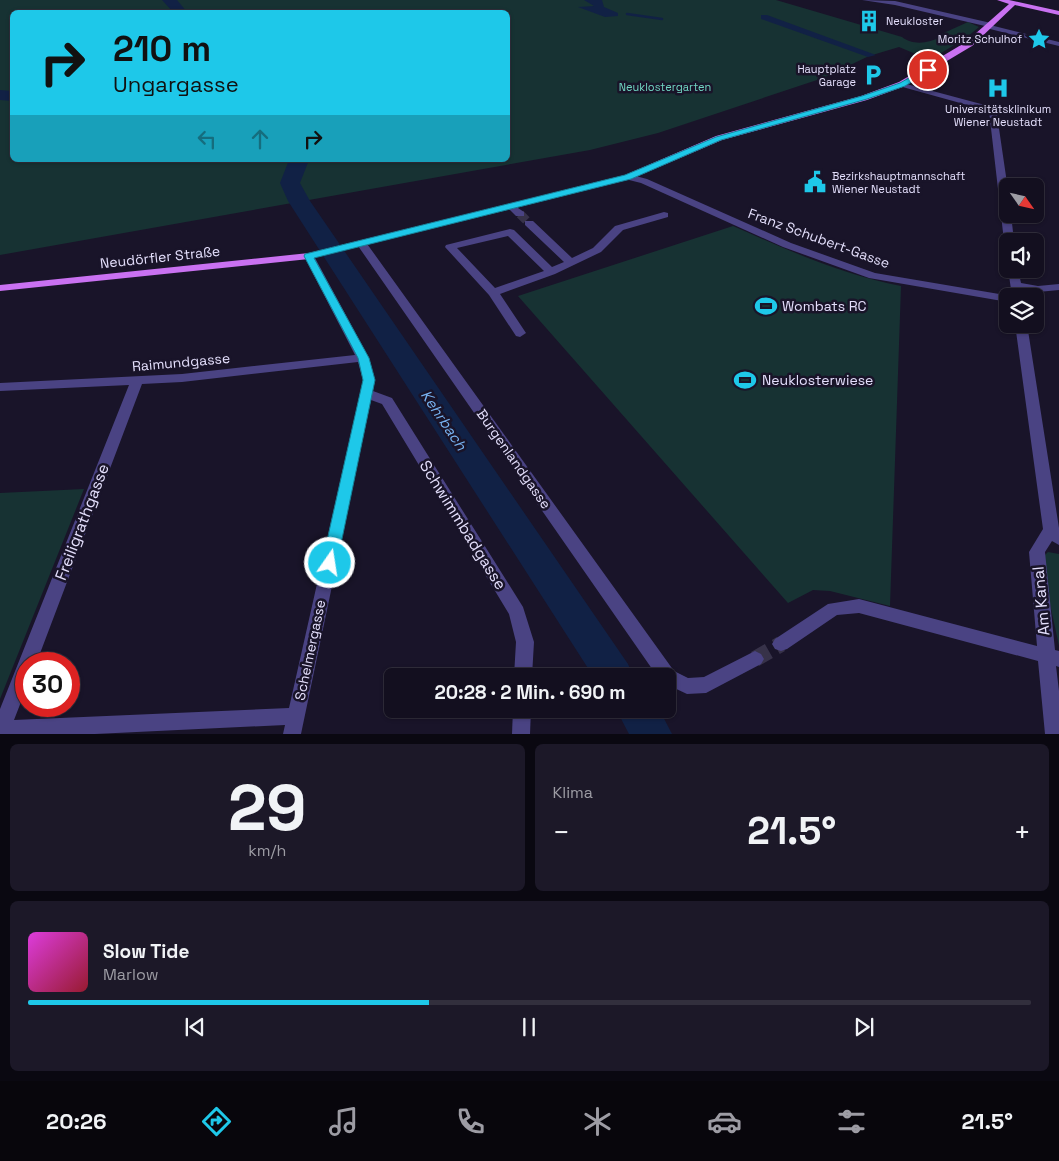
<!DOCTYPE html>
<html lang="de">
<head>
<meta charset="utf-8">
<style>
	body { margin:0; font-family:"Space Grotesk",sans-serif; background:#1c1828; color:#f1f3f6; height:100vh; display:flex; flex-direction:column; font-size:19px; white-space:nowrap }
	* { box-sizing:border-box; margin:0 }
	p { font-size:16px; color:#9d9ca4 }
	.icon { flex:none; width:28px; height:28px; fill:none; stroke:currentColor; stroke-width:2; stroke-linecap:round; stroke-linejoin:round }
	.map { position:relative; height:734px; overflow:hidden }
	.sheet { display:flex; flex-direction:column; gap:10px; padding:10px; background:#0a0811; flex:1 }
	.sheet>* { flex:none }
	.guide { position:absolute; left:10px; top:10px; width:500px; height:152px; border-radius:8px; box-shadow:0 1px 4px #0004,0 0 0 1px #322f3d; background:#1ec8e9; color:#111; overflow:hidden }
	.needle { width:32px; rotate:124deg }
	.controls { position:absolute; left:999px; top:178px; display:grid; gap:10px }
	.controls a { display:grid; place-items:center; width:45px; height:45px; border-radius:8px; background:#130f1f; box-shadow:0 1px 4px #0004,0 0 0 1px #322f3d; font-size:25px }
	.speed { position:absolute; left:15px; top:652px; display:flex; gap:10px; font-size:25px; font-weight:700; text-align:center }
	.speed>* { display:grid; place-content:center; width:65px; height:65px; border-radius:50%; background:#130f1f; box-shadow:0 1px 4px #0004,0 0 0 1px #322f3d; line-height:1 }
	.speed .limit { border:8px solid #d22; background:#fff; color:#111 }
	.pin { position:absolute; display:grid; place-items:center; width:42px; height:42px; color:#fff; margin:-21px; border:2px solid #fff; border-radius:50%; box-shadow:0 1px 5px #0007 }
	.me { position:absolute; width:55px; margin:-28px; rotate:13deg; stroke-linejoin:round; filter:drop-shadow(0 0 4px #0008) }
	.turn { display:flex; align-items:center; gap:18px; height:105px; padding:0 20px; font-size:22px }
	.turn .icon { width:65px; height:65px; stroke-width:2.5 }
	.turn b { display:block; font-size:35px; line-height:42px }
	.lanes { display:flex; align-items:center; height:48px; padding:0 20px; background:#0003; justify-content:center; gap:25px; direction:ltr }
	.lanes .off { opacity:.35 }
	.big { font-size:38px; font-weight:700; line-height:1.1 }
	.sheet .widget { flex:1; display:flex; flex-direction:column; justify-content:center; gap:8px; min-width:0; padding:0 18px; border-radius:8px; background:#1c1828 }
	.sheet .dial { align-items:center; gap:0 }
	.dial b { font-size:65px; line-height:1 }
	.song { display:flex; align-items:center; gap:15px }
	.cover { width:60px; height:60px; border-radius:8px; background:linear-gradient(135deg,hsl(300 70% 55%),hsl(350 70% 35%)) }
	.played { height:5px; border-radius:2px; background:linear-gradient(90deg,#1ec8e9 40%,#322f3d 40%) }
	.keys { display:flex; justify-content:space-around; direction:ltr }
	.heat { display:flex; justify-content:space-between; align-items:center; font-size:28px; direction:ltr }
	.sheet .tiles { flex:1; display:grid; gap:10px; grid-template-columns:1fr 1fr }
	.widget:last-child { grid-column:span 2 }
	.trip { position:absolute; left:384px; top:668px; width:292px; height:50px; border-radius:8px; background:#130f1f; box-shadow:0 1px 4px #0004,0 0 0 1px #322f3d; font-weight:700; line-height:50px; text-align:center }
	.tab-bar { display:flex; height:80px; justify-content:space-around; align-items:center; background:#08060c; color:#9d9ca4 }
	.tab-bar .icon { width:35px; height:35px }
	.tab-bar .current { color:#1ec8e9 }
	.tab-bar b { font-size:22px; color:#f1f3f6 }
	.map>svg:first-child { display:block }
	.green { fill:#173233; fill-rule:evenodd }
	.water { fill:#112145 }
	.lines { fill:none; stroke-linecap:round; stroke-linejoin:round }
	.stream { stroke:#112145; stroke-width:2.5 }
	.canal { fill:#112145; fill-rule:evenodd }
	.river { fill:#112145; fill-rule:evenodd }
	.minor-tunnel-far1 { stroke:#373249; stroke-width:9; stroke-dasharray:9 5; stroke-linecap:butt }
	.minor-tunnel { stroke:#373249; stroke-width:16; stroke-dasharray:16 8; stroke-linecap:butt }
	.minor { fill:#4a4383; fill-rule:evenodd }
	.major { fill:#c971f1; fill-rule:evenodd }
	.route { fill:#1ec8e9; stroke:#148297 }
	.labels { text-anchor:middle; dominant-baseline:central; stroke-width:5; stroke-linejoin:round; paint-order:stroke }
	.far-poi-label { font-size:11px; fill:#e4dffc; stroke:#191429; text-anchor:start }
	.far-park-label { font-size:11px; fill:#71d6c3; stroke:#191429 }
	.street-label { font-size:14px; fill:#e4dffc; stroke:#191429 }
	.poi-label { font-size:14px; fill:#e4dffc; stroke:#191429; text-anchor:start }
	.water-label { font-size:15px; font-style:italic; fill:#77b2f1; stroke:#191429 }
	.near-street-label { font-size:16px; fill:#e4dffc; stroke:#191429 }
</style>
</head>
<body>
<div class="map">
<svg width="1059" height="734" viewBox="0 0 1059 734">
	<rect width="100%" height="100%" fill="#191429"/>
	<!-- green -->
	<g class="green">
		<path d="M0 0H776L902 37C913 46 929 43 941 37L937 36 968 22 979 27 967 37 930 60 899 47 869 56 823 78 658 133 590 150 0 255ZM12 12H508V160H12Z"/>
		<path d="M733 226C787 250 843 275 901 286L890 606 830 591 813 590 788 603 518 296Z"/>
		<polygon points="84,489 0,699 0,493"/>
		<polygon points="1048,552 1059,554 1059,646 1046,585 1044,556"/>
	</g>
	<!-- water -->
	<polygon class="water" points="584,0 602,0 604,7 618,13 618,16 605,17 578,7 594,6"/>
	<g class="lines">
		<!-- stream -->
		<polyline class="stream" points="627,14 662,19"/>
		<!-- canal -->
		<polygon class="canal" points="761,15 767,15 876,55 868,57 761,19"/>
		<!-- river -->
		<g class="river">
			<polygon points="162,0 177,0 187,12 173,12"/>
			<polygon points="0,90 12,91 12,101 0,100"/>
			<polygon points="289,160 309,160 300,183 310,201 628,664 633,676 593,676 288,201 280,183"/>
			<polygon points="616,709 659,709 672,734 629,734"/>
		</g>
		<!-- minor-tunnel-far1 -->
		<polyline class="minor-tunnel-far1" points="520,214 529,223"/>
		<!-- minor-tunnel -->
		<polyline class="minor-tunnel" points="755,659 781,644"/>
		<!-- minor -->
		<g class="minor">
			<polygon points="862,0 895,1 991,23 994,26 1059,42 1059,46 986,28 985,26 895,5"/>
			<polygon points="899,82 996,108 1008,190 1008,214 1011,214 1014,241 1008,241 1008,244 1004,241 989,111 899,86"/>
			<polygon points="628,174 647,179 791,243 875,273 1011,296 1008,296 1008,302 869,278 783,247 641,183 625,179 623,177"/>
			<polygon points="512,204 524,212 524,216 516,216 509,209 509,205"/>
			<path d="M664 212 668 213V217L623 230 601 252 555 274 500 294 526 333 520 337 516 336 489 295 445 247 446 245 510 229 514 230 552 267 564 262 525 225V221H533L572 258 593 248 615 226ZM508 236 544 271 495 288 457 248Z"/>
			<polygon points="361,240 365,241 674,671 688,678 704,677 755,651 761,654 764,659 761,664 706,693 687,694 668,685 668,676 657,676 356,243"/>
			<path d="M309 253 314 256 369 358 375 380 373 391 392 398 523 607 534 642 532 676H514L516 642 509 614 382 404 371 400 301 734H283L285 725 95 734H0V709L129 385 0 391V383L182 374 355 355 304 256ZM358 362 363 380 289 708 14 720 26 689V664H36L142 384 182 382Z"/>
			<polygon points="1008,269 1018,269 1021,283 1038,286 1059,284 1059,290 1038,292 1022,290 1022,296 1012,296"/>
			<polygon points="1015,324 1027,324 1059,528 1059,545 1052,541 1045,552 1055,650 1059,651 1059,667 1056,666 1059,691 1059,734 1045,734 1038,661 859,613 837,615 787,649 781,651 775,649 772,644 775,639 828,604 859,599 1037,646 1029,552 1043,529"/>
			<polygon points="513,709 531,709 530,734 512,734"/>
		</g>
		<!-- major -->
		<polygon class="major" points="997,0 1009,0 1059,11 1059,15 1015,5 972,46 905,86 867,100 722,140 631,179 309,259 0,291 0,285 309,253 625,175 716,136 861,96 899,82 966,42 1009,4"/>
	</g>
	<!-- route -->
	<polygon class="route" points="925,69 931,70 905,86 867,99 721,140 631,179 314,258 369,358 375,380 337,563 335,567 324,567 322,563 363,380 358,358 304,256 305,254 625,175 716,137 862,96 900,83"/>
	<!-- icons -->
	<defs>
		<g id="building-bare" transform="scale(1.725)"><path d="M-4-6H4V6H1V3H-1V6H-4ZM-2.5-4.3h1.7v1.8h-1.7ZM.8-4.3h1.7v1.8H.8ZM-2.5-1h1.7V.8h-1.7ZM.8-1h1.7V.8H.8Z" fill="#1ec8e9" stroke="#191429" stroke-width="2.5" paint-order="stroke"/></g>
		<g id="sight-bare" transform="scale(1.725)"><path d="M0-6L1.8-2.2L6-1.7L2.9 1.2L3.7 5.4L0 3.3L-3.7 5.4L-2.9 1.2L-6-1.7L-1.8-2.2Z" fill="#1ec8e9" stroke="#191429" stroke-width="2.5" paint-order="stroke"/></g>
		<g id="parking-bare" transform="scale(1.725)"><path d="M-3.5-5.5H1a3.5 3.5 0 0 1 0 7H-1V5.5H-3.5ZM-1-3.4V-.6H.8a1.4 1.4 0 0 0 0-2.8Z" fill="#1ec8e9" stroke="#191429" stroke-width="2.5" paint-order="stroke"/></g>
		<g id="hospital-bare" transform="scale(1.725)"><path d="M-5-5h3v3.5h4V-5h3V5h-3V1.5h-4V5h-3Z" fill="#1ec8e9" stroke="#191429" stroke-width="2.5" paint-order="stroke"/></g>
		<g id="civic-bare" transform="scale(1.725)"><path d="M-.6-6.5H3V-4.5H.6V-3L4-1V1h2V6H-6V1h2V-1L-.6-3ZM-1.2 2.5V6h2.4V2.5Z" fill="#1ec8e9" stroke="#191429" stroke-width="2.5" paint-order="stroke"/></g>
		<g id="stadium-bare" transform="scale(1.725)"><path d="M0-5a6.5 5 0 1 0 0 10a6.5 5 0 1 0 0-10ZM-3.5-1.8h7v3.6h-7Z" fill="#1ec8e9" stroke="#191429" stroke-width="2.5" paint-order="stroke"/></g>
	</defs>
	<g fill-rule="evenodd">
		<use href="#building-bare" x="869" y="21"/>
		<use href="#sight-bare" x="1039" y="39"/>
		<use href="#parking-bare" x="873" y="75"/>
		<use href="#hospital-bare" x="998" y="88"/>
		<use href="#civic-bare" x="815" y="182"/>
		<use href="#stadium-bare" x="766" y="306"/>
		<use href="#stadium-bare" x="745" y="380"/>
	</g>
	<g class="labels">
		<!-- far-poi labels -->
		<g class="far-poi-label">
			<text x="886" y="21">Neukloster</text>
			<text x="1022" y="39" text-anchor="end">Moritz Schulhof</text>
			<text x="856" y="69" text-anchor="end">Hauptplatz<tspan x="856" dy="13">Garage</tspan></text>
			<text x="998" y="109" text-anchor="middle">Universitätsklinikum<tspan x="998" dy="13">Wiener Neustadt</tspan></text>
			<text x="832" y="176">Bezirkshauptmannschaft<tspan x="832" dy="13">Wiener Neustadt</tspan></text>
		</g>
		<!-- far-park labels -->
		<g class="far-park-label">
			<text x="665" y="87">Neuklostergarten</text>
		</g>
		<!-- street labels -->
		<g class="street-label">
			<text transform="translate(819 238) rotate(20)">Franz Schubert-Gasse</text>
			<text transform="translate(160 257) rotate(-6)">Neudörfler Straße</text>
			<text transform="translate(181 362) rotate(-5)">Raimundgasse</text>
			<text transform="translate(514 459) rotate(55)">Burgenlandgasse</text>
			<text transform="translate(310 650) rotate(-78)">Schelmergasse</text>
		</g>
		<!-- poi labels -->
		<g class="poi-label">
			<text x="782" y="306">Wombats RC</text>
			<text x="762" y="380">Neuklosterwiese</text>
		</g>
		<!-- water labels -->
		<g class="water-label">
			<text transform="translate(444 420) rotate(56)">Kehrbach</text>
		</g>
		<!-- near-street labels -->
		<g class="near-street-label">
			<text transform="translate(82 522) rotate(-69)">Freiligrathgasse</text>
			<text transform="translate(463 525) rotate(58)">Schwimmbadgasse</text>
			<text transform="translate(1041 601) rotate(-95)">Am Kanal</text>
		</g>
	</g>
</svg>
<div class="controls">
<a><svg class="needle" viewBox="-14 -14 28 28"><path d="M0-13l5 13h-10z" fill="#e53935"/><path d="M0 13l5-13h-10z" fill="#9d9ca4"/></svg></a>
<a><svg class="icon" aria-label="sound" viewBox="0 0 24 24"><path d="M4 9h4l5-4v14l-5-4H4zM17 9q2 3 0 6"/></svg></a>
<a><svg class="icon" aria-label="layers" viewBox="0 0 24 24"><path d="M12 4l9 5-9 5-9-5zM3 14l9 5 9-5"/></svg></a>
</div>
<div class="speed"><div class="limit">30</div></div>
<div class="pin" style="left:928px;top:70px;background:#d93025"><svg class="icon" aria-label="arrive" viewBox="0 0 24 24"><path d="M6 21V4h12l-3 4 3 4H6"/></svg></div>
<svg class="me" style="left:330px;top:563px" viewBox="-20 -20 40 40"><circle r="17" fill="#1ec8e9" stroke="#fff" stroke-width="3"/><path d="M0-11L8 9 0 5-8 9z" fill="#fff"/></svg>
<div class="trip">20:28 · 2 Min. · 690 m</div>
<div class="guide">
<div class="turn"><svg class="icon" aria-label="right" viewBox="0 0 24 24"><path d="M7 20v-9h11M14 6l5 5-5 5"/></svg><div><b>210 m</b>Ungargasse</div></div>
<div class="lanes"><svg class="icon off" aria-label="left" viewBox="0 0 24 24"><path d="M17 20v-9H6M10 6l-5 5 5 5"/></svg><svg class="icon off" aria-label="ahead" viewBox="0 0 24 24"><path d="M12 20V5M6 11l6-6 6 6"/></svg><svg class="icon" aria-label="right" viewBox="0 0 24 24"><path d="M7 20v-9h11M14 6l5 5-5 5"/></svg></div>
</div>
</div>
<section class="sheet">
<div class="tiles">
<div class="widget dial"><b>29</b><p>km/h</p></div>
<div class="widget"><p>Klima</p>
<div class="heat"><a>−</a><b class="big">21.5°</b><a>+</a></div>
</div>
<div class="widget">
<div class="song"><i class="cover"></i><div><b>Slow Tide</b><p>Marlow</p></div></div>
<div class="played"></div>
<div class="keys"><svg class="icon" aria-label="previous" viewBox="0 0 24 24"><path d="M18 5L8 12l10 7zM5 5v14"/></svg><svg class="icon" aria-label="pause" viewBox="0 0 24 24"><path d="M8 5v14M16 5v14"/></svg><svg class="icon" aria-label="next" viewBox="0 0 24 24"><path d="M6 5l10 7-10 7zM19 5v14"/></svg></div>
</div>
</div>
</section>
<nav class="tab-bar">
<b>20:26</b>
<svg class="icon current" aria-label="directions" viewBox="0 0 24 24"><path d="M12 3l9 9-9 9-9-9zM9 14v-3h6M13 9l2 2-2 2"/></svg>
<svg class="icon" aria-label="music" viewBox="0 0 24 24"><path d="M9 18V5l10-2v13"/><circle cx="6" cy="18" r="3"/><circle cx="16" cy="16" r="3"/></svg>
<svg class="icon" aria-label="phone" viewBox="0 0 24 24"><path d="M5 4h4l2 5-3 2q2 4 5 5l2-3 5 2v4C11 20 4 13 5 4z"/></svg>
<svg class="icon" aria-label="climate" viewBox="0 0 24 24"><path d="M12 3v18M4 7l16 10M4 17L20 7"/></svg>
<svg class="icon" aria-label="car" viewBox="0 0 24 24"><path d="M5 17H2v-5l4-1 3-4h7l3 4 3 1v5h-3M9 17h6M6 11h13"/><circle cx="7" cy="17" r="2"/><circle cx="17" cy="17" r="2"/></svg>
<svg class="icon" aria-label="filters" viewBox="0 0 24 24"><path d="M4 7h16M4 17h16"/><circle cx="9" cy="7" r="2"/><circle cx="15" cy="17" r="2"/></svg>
<b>21.5°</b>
</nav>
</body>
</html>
